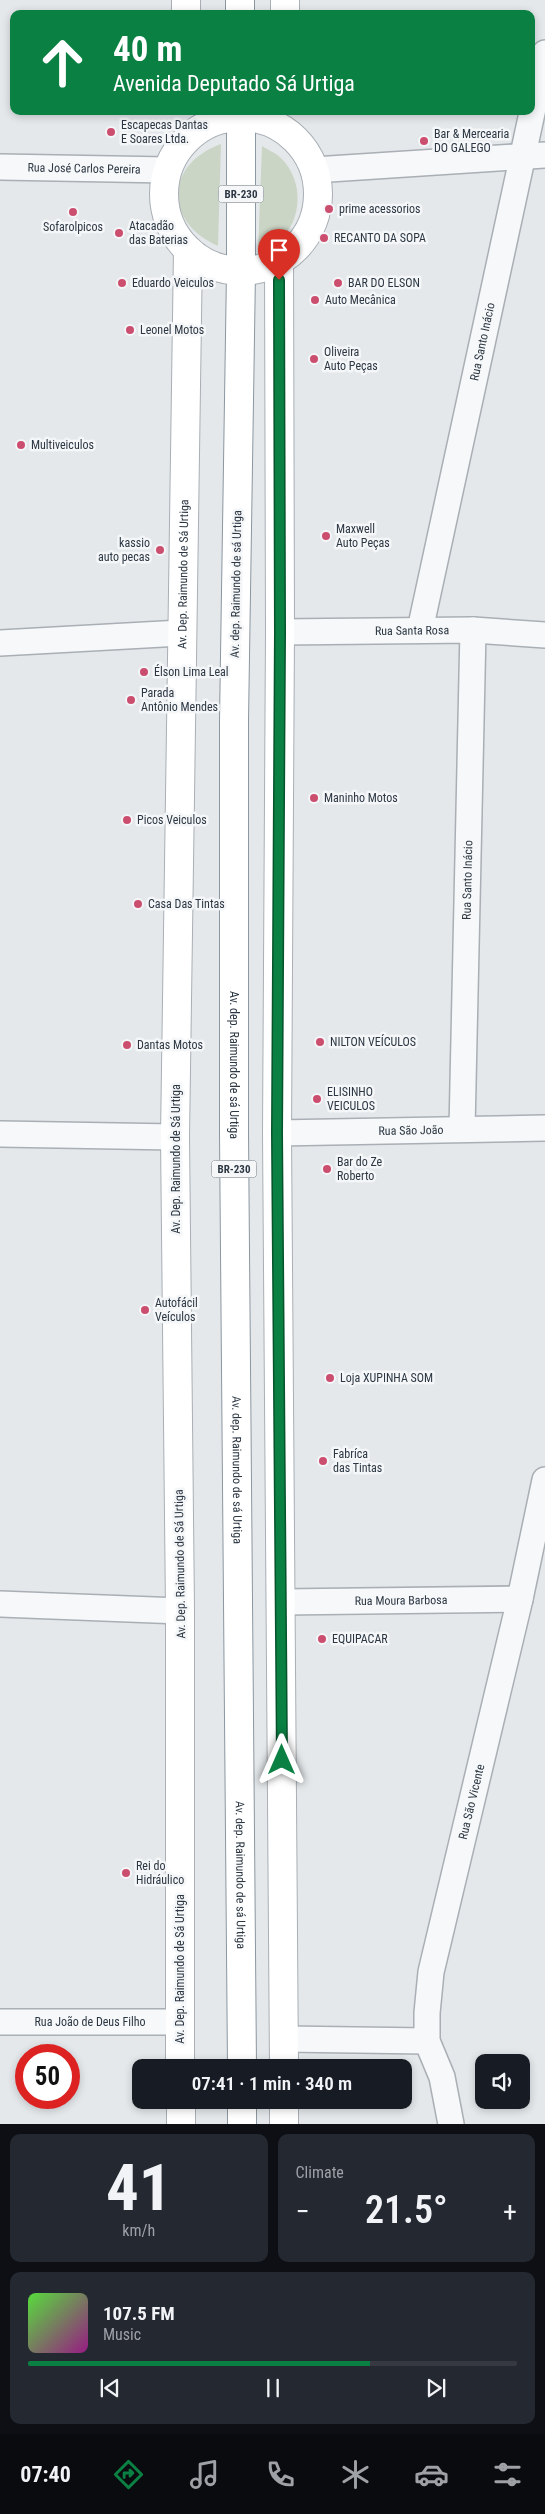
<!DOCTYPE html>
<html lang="en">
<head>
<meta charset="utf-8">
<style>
	body { margin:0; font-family:"Roboto Condensed",sans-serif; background:#242831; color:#f1f3f6; height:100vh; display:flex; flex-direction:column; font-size:19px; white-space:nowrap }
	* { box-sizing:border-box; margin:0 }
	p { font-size:16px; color:#9ea1a6 }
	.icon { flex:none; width:28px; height:28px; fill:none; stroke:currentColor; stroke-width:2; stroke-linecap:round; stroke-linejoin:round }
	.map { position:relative; height:2124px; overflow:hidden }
	.side { display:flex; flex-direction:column; gap:10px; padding:10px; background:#0d0f14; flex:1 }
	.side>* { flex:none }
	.banner { position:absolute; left:10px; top:10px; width:525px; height:105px; border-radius:10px; box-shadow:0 2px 8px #0003; background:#0b8043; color:#fff; overflow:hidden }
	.controls { position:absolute; left:475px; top:2054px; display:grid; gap:10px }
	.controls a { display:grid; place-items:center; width:55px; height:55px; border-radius:10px; background:#171b24; box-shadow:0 2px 8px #0003; font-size:25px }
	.speed { position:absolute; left:15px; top:2044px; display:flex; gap:10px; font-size:25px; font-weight:700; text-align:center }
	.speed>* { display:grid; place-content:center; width:65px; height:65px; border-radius:50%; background:#171b24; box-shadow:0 2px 8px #0003; line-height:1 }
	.speed .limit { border:8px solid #d22; background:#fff; color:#111 }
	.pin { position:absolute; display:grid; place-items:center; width:42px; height:42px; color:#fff; margin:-51px -21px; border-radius:50% 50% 50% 0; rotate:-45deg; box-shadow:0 0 5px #0007 }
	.pin .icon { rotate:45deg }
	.me { position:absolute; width:55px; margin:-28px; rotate:0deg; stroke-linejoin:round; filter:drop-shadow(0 0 4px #0008) }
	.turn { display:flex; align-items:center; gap:18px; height:105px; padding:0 20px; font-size:22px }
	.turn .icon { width:65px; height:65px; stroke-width:2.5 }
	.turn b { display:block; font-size:35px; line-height:42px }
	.big { font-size:38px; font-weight:600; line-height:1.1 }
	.side .card { flex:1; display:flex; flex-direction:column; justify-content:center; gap:8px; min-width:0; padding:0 18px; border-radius:10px; background:#242831 }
	.side .dial { align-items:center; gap:0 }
	.dial b { font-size:65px; line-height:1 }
	.song { display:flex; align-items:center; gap:15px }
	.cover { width:60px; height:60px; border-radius:8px; background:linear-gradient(135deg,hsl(110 70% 55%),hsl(310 70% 35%)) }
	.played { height:5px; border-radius:2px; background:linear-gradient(90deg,#0b8043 70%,#363941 70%) }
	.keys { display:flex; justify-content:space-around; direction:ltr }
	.heat { display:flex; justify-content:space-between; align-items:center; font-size:28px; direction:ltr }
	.side .tiles { flex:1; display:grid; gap:10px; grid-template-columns:1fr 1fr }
	.card:last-child { grid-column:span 2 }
	.trip { position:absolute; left:132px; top:2059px; width:280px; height:50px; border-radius:10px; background:#171b24; box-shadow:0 2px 8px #0003; font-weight:600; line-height:50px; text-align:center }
	.tab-bar { display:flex; height:80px; justify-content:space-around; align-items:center; background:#090b0e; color:#9ea1a6 }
	.tab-bar .icon { width:35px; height:35px }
	.tab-bar .on { color:#0b8043 }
	.tab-bar b { font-size:22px; color:#f1f3f6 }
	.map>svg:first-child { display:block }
	.green { fill:#cbd5c5 }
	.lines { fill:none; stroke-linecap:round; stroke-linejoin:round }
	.minor-casing { stroke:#a9afb5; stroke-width:28 }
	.secondary-casing { stroke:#a9afb5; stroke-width:30 }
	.trunk-casing { stroke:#8b97a1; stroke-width:30 }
	.minor { stroke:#f6f8f9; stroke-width:25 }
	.secondary { stroke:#fff; stroke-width:28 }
	.trunk { stroke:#fff; stroke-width:28 }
	.route-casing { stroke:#07532c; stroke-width:12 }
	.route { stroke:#0b8043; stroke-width:9 }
	.poi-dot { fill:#cb4e6f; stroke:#f4f6f8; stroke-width:2 }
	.labels { text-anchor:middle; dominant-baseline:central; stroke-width:5; stroke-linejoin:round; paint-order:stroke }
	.shield { fill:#f4f6f8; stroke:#687079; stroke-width:1 }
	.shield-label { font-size:11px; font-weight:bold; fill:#2c3743 }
	.poi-label { font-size:12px; fill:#2c3743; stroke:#f4f6f8; text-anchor:start }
	.street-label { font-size:12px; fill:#2c3743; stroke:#f4f6f8 }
</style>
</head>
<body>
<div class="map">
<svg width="545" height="2124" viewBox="0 0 545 2124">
	<rect width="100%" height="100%" fill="#e4e8eb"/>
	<!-- green -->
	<g class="green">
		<path d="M221 144 218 246C163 222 165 164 221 144Z"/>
		<path d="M262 146C268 150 276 153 281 158 304 181 303 220 279 241 273 246 265 249 258 252Z"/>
	</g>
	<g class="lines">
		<!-- minor casing -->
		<g class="minor-casing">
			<g id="minor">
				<path id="s1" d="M0 167 168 170"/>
				<polyline points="314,170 545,155"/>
				<path id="s2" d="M420 630 545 53"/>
				<path id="s3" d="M280 632 473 630 545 635"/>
				<polyline points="0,643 181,633"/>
				<path id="s4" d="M462 1129 473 630"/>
				<path id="s5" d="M277 1133 545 1128"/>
				<polyline points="0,1134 175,1137"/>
				<path id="s6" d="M282 1602 520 1599"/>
				<polyline points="0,1604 180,1611"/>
				<path id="s7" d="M0 2022H180"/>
				<polyline points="284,2039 427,2041"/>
				<path id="s8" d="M451 2124 442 2077 427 2041V2013L431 1972 520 1599 545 1480"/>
			</g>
		</g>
		<!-- secondary casing -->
		<g class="secondary-casing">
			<g id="secondary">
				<polyline points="186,0 186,14"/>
				<polyline points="285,0 285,14"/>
				<circle cx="241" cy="194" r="77"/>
				<polyline points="279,261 280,632 277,1133 284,2068"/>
				<path id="s9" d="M180 2068V1611L175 1137 188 250"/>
				<polyline points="181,2100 181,2124"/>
				<polyline points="284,2100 284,2124"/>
			</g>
		</g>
		<!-- trunk casing -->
		<g class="trunk-casing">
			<g id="trunk">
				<polyline points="240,0 240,14"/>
				<path id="s10" d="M241 111V271L234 721V1134L242 2068"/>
				<polyline points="242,2124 242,2100"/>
			</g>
		</g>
		<!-- minor -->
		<use href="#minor" class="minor"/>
		<!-- secondary -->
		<use href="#secondary" class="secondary"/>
		<!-- trunk -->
		<use href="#trunk" class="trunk"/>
	</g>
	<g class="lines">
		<!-- route casing -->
		<g class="route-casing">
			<polyline id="route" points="279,280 280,632 277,1133 282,1760"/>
		</g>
		<!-- route -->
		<use href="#route" class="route"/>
	</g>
	<!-- markers -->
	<g class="poi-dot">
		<circle cx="111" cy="132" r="5"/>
		<circle cx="424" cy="141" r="5"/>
		<circle cx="329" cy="209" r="5"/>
		<circle cx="73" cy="212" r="5"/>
		<circle cx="119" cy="233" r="5"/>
		<circle cx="324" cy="238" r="5"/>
		<circle cx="122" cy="283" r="5"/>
		<circle cx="338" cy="283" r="5"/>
		<circle cx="315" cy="300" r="5"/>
		<circle cx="130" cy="330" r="5"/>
		<circle cx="314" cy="359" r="5"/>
		<circle cx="21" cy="445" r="5"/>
		<circle cx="326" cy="536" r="5"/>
		<circle cx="160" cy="550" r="5"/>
		<circle cx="144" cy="672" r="5"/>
		<circle cx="131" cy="700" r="5"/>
		<circle cx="314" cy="798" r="5"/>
		<circle cx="127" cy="820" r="5"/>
		<circle cx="138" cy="904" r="5"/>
		<circle cx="320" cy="1042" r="5"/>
		<circle cx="127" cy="1045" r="5"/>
		<circle cx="317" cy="1099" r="5"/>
		<circle cx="327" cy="1169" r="5"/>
		<circle cx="145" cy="1310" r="5"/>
		<circle cx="330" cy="1378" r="5"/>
		<circle cx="323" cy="1461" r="5"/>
		<circle cx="322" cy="1639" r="5"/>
		<circle cx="126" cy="1873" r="5"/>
	</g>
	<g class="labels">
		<!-- shield labels -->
		<g class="shield">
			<rect x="218.5" y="185.5" width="45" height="17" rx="4"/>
			<rect x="211.5" y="1160.5" width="45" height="17" rx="4"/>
		</g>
		<g class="shield-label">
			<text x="241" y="194">BR-230</text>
			<text x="234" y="1169">BR-230</text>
		</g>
		<!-- poi labels -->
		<g class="poi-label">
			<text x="121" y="125">Escapecas Dantas<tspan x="121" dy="14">E Soares Ltda.</tspan></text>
			<text x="434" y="134">Bar &amp; Mercearia<tspan x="434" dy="14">DO GALEGO</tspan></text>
			<text x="339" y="209">prime acessorios</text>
			<text x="129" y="226">Atacadão<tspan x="129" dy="14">das Baterias</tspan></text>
			<text x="73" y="227" text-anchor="middle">Sofarolpicos</text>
			<text x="334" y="238">RECANTO DA SOPA</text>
			<text x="132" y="283">Eduardo Veiculos</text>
			<text x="348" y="283">BAR DO ELSON</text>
			<text x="325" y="300">Auto Mecânica</text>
			<text x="140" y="330">Leonel Motos</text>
			<text x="324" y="352">Oliveira<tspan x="324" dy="14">Auto Peças</tspan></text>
			<text x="31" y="445">Multiveiculos</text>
			<text x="336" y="529">Maxwell<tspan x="336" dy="14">Auto Peças</tspan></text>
			<text x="150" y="543" text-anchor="end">kassio<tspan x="150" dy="14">auto pecas</tspan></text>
			<text x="154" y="672">Élson Lima Leal</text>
			<text x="141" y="693">Parada<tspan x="141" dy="14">Antônio Mendes</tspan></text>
			<text x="324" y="798">Maninho Motos</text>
			<text x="137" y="820">Picos Veiculos</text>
			<text x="148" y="904">Casa Das Tintas</text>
			<text x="330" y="1042">NILTON VEÍCULOS</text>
			<text x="137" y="1045">Dantas Motos</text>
			<text x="327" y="1092">ELISINHO<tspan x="327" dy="14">VEICULOS</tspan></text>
			<text x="337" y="1162">Bar do Ze<tspan x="337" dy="14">Roberto</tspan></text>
			<text x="155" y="1303">Autofácil<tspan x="155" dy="14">Veículos</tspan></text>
			<text x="340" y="1378">Loja XUPINHA SOM</text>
			<text x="333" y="1454">Fabríca<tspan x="333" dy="14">das Tintas</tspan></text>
			<text x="332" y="1639">EQUIPACAR</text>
			<text x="136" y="1866">Rei do<tspan x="136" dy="14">Hidráulico</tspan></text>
		</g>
		<!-- street labels -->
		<g class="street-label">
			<text stroke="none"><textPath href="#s1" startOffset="84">Rua José Carlos Pereira</textPath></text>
			<text stroke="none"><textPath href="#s2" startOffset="295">Rua Santo Inácio</textPath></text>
			<text stroke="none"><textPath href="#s9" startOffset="1494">Av. Dep. Raimundo de Sá Urtiga</textPath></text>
			<text transform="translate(236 584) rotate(-89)">Av. dep. Raimundo de sá Urtiga</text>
			<text stroke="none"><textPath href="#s3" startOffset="132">Rua Santa Rosa</textPath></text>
			<text stroke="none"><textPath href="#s4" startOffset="249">Rua Santo Inácio</textPath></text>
			<text stroke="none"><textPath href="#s10" startOffset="954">Av. dep. Raimundo de sá Urtiga</textPath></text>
			<text stroke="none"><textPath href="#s5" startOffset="134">Rua São João</textPath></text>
			<text transform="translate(176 1159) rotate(-90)">Av. Dep. Raimundo de Sá Urtiga</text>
			<text stroke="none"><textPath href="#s10" startOffset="1359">Av. dep. Raimundo de sá Urtiga</textPath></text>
			<text transform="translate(180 1564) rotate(-91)">Av. Dep. Raimundo de Sá Urtiga</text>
			<text stroke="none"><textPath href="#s6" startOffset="119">Rua Moura Barbosa</textPath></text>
			<text stroke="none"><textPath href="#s8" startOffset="331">Rua São Vicente</textPath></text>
			<text stroke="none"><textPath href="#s10" startOffset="1764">Av. dep. Raimundo de sá Urtiga</textPath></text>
			<text transform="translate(180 1969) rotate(-90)">Av. Dep. Raimundo de Sá Urtiga</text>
			<text stroke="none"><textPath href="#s7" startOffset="90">Rua João de Deus Filho</textPath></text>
		</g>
	</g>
</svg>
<div class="controls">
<a><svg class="icon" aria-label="sound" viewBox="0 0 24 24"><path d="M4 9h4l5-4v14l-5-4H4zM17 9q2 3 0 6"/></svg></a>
</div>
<div class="speed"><div class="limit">50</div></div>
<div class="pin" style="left:279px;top:280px;background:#d93025"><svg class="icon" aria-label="arrive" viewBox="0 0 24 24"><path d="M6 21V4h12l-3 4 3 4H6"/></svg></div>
<svg class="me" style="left:282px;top:1760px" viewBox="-20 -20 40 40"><path d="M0-17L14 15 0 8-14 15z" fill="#0b8043" stroke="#fff" stroke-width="4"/></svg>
<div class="trip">07:41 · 1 min · 340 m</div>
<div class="banner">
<div class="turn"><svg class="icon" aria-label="ahead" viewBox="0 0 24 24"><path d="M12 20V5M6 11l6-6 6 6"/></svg><div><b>40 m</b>Avenida Deputado Sá Urtiga</div></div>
</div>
</div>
<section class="side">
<div class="tiles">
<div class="card dial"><b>41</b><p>km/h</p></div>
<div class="card"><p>Climate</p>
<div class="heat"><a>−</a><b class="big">21.5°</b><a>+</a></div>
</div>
<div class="card">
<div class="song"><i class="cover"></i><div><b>107.5 FM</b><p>Music</p></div></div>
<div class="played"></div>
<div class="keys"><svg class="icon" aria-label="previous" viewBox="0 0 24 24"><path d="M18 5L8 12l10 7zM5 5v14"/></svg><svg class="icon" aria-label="pause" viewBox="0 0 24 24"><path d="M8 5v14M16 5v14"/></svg><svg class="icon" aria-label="next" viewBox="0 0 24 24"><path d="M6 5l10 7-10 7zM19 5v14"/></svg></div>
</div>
</div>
</section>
<nav class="tab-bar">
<b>07:40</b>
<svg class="icon on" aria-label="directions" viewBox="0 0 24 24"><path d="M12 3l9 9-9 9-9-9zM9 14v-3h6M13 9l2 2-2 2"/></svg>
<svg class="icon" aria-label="music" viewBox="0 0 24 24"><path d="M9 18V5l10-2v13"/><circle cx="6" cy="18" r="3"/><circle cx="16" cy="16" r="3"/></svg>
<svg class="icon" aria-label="phone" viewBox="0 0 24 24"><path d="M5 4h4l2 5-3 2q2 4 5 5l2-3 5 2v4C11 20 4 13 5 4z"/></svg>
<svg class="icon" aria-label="climate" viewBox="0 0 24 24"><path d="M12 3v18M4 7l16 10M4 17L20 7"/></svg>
<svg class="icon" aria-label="car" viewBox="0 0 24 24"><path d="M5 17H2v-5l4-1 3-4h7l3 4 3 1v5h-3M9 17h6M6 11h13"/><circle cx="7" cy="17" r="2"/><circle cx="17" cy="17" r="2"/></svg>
<svg class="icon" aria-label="filters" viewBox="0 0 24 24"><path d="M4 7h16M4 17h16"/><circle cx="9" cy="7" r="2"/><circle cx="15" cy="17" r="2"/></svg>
</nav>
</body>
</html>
